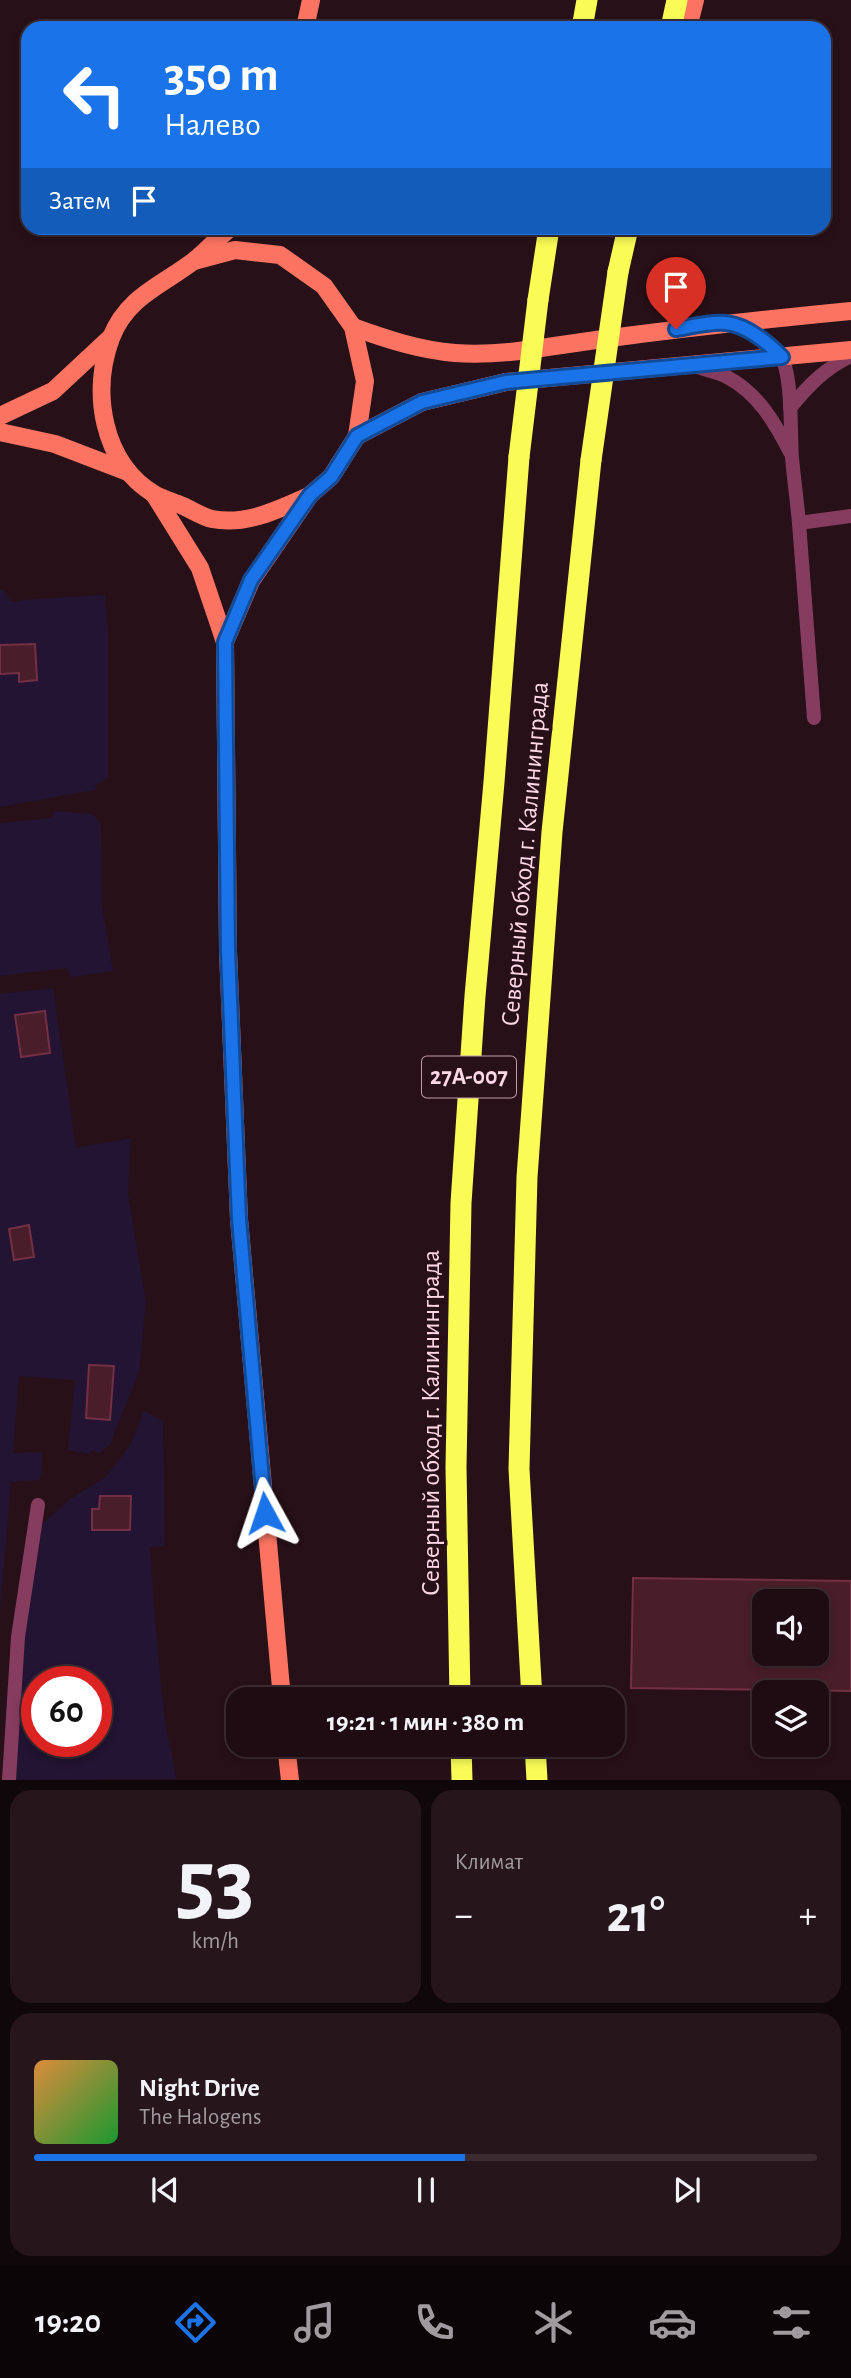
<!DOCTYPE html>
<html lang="ru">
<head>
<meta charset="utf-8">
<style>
	body { margin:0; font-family:"Alegreya Sans",sans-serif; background:#26151b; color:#f1f3f6; height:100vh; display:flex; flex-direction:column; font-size:26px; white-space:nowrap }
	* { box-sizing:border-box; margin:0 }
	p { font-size:23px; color:#a19b9f }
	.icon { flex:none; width:38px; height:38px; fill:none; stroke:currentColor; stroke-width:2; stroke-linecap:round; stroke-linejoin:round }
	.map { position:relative; height:1780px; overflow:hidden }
	.side { display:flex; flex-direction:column; gap:10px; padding:10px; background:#10070a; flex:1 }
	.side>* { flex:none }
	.top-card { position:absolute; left:21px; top:21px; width:810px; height:214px; border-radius:21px; box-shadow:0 4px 10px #0003,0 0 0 2px #3c2c32; background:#1a73e8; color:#fff; overflow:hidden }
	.tools { position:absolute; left:752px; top:1589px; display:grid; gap:14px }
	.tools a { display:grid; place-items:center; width:77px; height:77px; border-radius:14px; background:#1e0c12; box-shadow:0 4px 10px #0003,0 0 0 2px #3c2c32; font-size:35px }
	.speed { position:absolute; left:21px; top:1666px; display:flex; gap:14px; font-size:35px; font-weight:700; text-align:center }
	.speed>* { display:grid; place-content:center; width:91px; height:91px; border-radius:50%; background:#1e0c12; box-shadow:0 4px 10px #0003,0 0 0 2px #3c2c32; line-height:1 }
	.speed .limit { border:10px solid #d22; background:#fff; color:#111 }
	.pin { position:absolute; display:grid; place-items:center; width:60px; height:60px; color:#fff; margin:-72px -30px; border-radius:50% 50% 50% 0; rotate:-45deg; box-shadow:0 0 7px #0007 }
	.pin .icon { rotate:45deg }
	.me { position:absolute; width:77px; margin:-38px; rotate:355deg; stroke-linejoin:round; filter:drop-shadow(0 0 5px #0008) }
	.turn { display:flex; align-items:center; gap:24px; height:147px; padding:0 28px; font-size:32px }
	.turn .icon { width:91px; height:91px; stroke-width:2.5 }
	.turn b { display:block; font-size:49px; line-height:60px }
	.then { display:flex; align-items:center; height:66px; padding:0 28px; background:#0003; gap:14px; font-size:26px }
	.big { font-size:52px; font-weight:700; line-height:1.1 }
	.side .tile { flex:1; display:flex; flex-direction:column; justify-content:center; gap:10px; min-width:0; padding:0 24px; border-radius:21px; background:#26151b }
	.side .dial { align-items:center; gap:0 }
	.dial b { font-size:91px; line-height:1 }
	.song { display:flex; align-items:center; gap:21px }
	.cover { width:84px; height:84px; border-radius:10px; background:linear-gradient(135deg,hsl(30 70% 55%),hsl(130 70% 35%)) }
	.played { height:7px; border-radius:4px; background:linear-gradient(90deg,#1a73e8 55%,#3c2c32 55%) }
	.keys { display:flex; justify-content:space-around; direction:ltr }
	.heat { display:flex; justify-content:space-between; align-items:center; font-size:38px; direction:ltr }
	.side .tiles { flex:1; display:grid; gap:10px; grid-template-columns:1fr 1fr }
	.tile:last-child { grid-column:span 2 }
	.trip { position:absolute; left:226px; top:1687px; width:399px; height:70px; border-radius:21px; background:#1e0c12; box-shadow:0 4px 10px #0003,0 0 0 2px #3c2c32; font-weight:700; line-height:70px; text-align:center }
	.tabs { display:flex; height:112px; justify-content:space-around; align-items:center; background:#0c0507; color:#a19b9f }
	.tabs .icon { width:49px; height:49px }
	.tabs .selected { color:#1a73e8 }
	.tabs b { font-size:32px; color:#f1f3f6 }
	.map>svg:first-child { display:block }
	.green { fill:#221432; fill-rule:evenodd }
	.building { fill:#491d2a; stroke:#752f44; stroke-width:2; fill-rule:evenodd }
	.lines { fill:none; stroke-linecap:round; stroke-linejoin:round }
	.lane { stroke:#863c5f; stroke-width:14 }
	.street { stroke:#863c5f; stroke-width:14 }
	.primary { stroke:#fc7461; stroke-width:18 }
	.highway { stroke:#f9fc55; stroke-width:21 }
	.highway-bridge { stroke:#f9fc55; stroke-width:21 }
	.route-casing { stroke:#114b97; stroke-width:18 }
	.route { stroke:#1a73e8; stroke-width:12 }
	.labels { text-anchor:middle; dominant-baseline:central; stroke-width:7; stroke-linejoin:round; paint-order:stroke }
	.shield { fill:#281018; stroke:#be9ca9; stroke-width:2 }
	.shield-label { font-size:24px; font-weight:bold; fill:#fed8e7 }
	.street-label { font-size:26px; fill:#fed8e7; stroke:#281018 }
</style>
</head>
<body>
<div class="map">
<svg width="851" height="1780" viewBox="0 0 851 1780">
	<rect width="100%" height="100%" fill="#281018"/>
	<!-- green -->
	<g class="green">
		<polygon points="0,590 3,590 12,602 35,599 105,595 108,631 108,778 96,785 95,790 0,807"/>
		<polygon points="53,811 93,814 101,824 102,907 113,971 71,977 66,968 0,976 0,823 52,818"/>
		<polygon points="53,988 76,1148 131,1138 128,1193 146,1303 139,1372 110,1444 100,1453 91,1450 89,1454 68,1450 75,1380 19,1376 13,1453 42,1452 42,1471 39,1480 11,1482 0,1612 0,994"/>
		<path d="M144 1411 163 1421 165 1546 150 1547C154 1605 158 1663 165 1721 168 1741 174 1759 176 1779L14 1780 23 1643 40 1526 70 1499 106 1477 130 1445ZM37 1682H96V1741H37Z"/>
	</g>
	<!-- building -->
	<g class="building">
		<polygon points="35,644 37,680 19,682 19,673 0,674 0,645"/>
		<polygon points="45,1011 50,1053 21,1057 15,1015"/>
		<polygon points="29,1225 34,1257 14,1260 9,1229"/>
		<polygon points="89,1365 114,1366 110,1420 86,1418"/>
		<polygon points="100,1496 131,1496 130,1530 92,1530 92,1509 99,1509"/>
		<path d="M633 1578 851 1581V1691L631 1688ZM765 1601H817V1654H765Z"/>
	</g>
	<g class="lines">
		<!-- lane -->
		<polyline class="lane" points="799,523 814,718"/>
		<!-- street -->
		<g class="street">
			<path d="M730 324C747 331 768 339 780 355 793 373 790 434 792 458 794 479 797 501 799 523L851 516"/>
			<path d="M695 366C705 370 717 372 727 377 758 393 775 423 790 452"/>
			<path d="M790 408C808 386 825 368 851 356"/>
			<polyline points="9,1780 18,1637 38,1505"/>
		</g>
		<!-- primary -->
		<g class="primary">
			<polyline points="305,28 311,0"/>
			<polyline points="688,28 695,0"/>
			<path d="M230 228C218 238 207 250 195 260 163 285 127 296 111 338 91 392 102 462 154 494 163 499 174 502 183 506 192 510 203 517 212 519 247 526 278 509 309 496"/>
			<polyline points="194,261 235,250 280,255 324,286 353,327 365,381 357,436 331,477 310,495 251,581 225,642"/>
			<path d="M353 327C386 339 419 350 455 353 503 357 555 345 603 339 685 328 768 319 851 311"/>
			<polyline points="0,416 53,391 111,337"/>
			<polyline points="0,432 55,444 128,472"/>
			<polyline points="357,436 422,402 506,382 851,350"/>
			<polyline points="154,494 200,568 225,642 228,951 239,1219 282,1699"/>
			<polyline points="286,1745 290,1780"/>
		</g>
		<!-- highway -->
		<g class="highway">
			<polyline points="582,28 587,0"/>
			<polyline points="671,28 677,0"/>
			<polyline points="618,272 628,228"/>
			<polyline points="538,300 549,228"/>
			<polyline points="460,1699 456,1467 461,1203 475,996 494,782 519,457"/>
			<polyline points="532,1699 519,1469 527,1177 552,832 591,460"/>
			<polyline points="461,1745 462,1780"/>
			<polyline points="535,1745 537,1780"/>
		</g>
		<!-- highway-bridge -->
		<g class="highway-bridge">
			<polyline points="519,457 538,300"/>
			<polyline points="591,460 618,272"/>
		</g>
	</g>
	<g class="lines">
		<!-- route casing -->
		<g class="route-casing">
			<path id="route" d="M265 1513 239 1219 228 951 225 642 251 580 310 495 331 477 357 436 422 402 506 382 782 357C768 343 746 325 726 323 710 321 691 327 676 329"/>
		</g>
		<!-- route -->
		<use href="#route" class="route"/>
	</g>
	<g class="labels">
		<!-- shield labels -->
		<rect class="shield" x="422" y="1056.5" width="94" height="41" rx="5"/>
		<g class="shield-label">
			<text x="469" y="1077">27А-007</text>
		</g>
		<!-- street labels -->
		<g class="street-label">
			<text transform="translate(525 854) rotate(-85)">Северный обход г. Калининграда</text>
			<text transform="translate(431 1423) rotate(-90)">Северный обход г. Калининграда</text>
		</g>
	</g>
</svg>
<div class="tools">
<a><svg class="icon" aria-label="sound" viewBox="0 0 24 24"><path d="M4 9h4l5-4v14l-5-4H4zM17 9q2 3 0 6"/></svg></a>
<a><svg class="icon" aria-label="layers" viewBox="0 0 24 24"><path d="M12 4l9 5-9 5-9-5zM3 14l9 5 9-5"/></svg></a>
</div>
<div class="speed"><div class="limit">60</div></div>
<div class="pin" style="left:676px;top:329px;background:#d93025"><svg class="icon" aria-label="arrive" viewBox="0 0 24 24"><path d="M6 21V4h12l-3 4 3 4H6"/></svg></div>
<svg class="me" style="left:265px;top:1513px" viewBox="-20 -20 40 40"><path d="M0-17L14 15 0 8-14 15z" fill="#1a73e8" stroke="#fff" stroke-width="4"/></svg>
<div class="trip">19:21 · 1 мин · 380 m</div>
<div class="top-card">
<div class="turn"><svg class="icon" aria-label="left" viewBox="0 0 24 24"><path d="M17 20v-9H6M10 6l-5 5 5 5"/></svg><div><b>350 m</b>Налево</div></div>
<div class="then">Затем<svg class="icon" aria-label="arrive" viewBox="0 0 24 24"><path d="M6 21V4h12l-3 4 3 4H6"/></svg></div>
</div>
</div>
<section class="side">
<div class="tiles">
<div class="tile dial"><b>53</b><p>km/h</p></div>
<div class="tile"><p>Климат</p>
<div class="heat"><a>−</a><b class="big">21°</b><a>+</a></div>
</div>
<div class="tile">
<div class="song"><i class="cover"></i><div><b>Night Drive</b><p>The Halogens</p></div></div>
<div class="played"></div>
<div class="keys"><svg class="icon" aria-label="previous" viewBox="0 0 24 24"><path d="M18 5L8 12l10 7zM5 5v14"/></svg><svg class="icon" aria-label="pause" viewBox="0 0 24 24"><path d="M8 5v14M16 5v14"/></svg><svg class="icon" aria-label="next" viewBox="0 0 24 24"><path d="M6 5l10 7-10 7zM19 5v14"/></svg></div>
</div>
</div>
</section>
<nav class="tabs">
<b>19:20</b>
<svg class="icon selected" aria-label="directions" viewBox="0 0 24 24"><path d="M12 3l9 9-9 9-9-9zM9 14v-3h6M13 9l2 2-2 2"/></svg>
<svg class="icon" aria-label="music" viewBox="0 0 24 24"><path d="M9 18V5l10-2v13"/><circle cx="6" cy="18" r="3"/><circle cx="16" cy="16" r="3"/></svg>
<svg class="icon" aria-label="phone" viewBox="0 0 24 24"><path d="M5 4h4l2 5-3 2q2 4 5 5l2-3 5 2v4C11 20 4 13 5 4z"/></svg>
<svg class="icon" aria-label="climate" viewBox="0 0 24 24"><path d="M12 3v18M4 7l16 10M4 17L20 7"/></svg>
<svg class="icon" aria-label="car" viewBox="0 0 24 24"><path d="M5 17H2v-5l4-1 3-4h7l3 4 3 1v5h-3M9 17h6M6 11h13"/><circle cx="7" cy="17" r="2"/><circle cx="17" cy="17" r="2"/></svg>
<svg class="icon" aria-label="filters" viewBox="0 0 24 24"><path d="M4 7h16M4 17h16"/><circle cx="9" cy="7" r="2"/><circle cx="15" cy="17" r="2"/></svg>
</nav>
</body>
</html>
